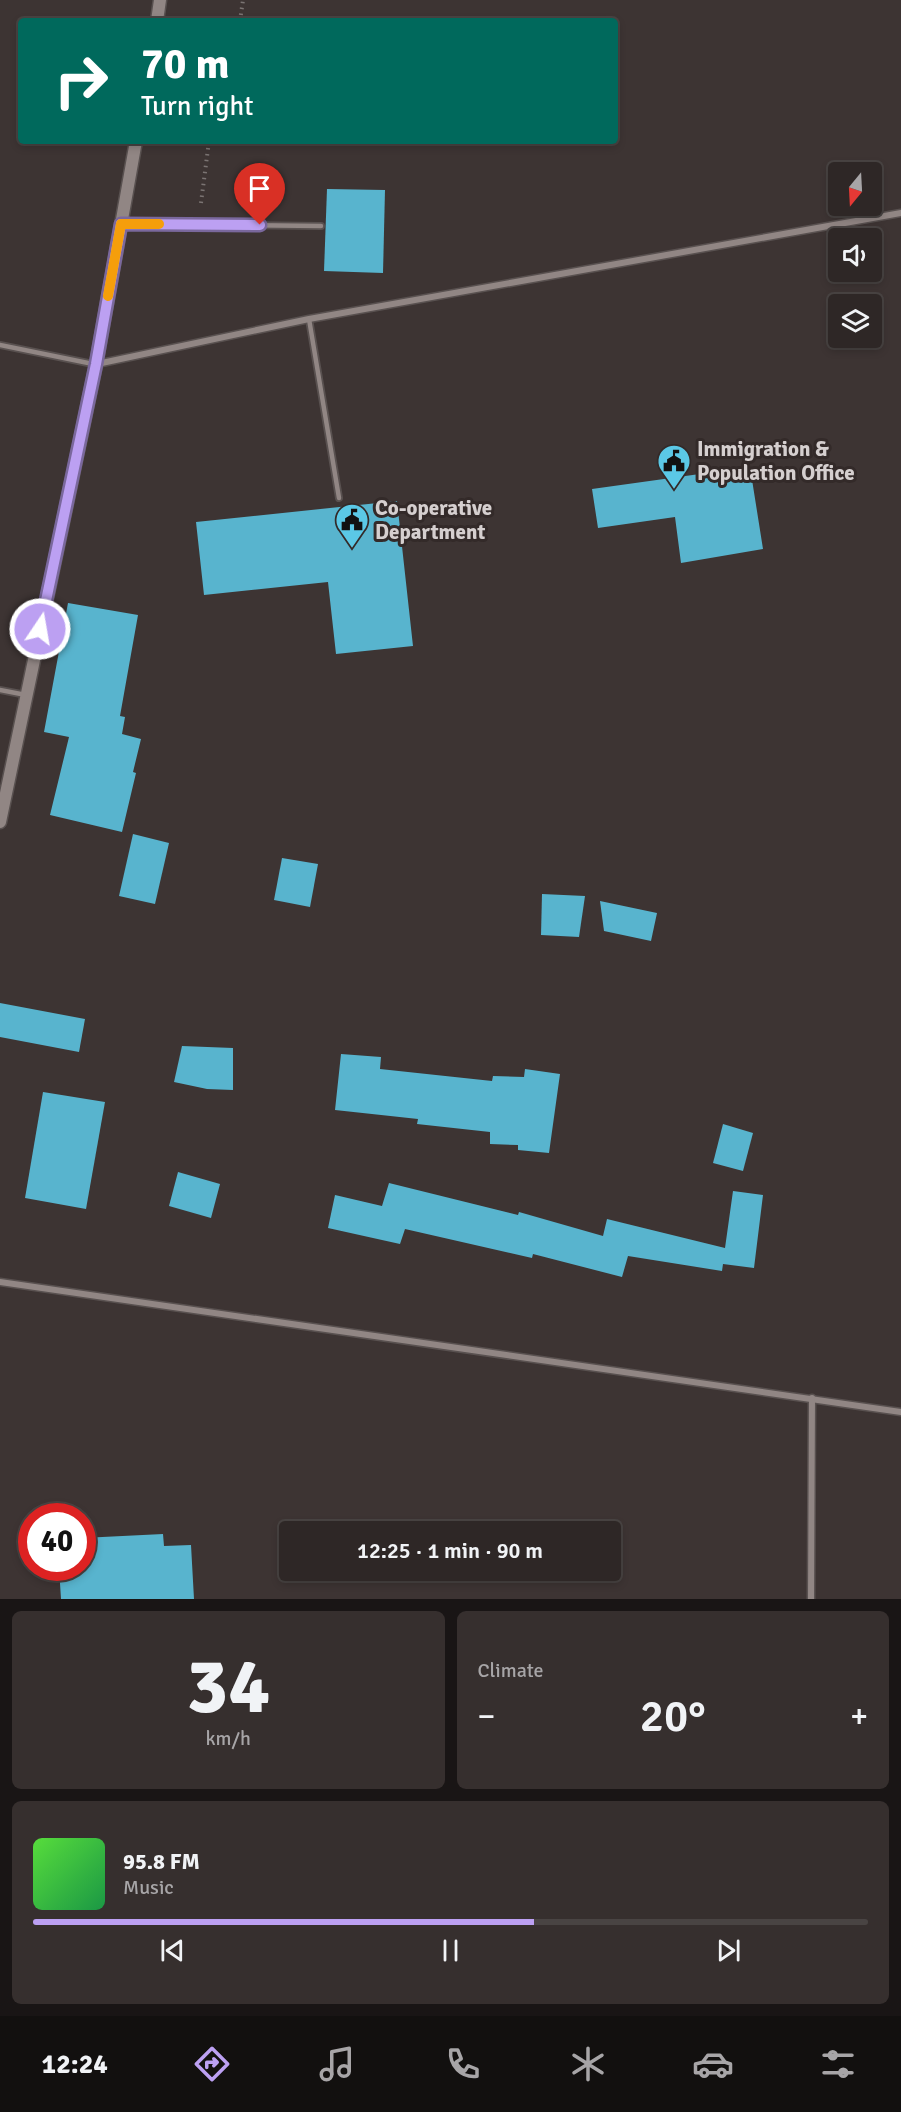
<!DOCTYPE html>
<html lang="en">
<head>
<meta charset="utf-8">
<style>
	body { margin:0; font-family:Signika,sans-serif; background:#362f2e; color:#f1f3f6; height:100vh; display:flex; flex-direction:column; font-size:22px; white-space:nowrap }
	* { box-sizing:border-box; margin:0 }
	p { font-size:20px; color:#a7a5a7 }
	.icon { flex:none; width:33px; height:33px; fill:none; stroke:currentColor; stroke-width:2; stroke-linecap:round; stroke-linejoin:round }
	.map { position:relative; height:1599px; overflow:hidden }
	.panel { display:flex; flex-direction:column; gap:12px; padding:12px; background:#191515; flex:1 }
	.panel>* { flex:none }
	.banner { position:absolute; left:18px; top:18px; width:600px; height:126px; border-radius:6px; box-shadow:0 3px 9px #0003,0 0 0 2px #494443; background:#00695c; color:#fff; overflow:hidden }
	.needle { width:39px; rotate:198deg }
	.controls { position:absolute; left:828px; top:162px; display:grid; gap:12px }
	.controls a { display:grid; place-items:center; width:54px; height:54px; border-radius:6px; background:#2e2726; box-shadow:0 3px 9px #0003,0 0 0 2px #494443; font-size:30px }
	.speed { position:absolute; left:18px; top:1503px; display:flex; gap:12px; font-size:30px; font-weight:700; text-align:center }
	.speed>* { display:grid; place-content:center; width:78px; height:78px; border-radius:50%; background:#2e2726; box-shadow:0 3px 9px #0003,0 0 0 2px #494443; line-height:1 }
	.speed .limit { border:9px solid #d22; background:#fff; color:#111 }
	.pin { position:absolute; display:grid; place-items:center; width:51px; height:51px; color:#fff; margin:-62px -26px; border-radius:50% 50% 50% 0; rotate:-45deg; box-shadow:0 0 6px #0007 }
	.pin .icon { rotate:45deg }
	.me { position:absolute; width:66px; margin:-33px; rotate:12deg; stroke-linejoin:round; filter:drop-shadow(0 0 4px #0008) }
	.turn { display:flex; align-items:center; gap:21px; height:126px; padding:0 24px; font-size:27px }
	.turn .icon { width:78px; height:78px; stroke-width:2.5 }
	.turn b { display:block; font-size:42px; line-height:51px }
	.big { font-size:45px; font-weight:600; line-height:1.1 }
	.panel .tile { flex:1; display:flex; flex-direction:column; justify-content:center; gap:9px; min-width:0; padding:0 21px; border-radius:9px; background:#362f2e }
	.panel .dial { align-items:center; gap:0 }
	.dial b { font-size:78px; line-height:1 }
	.song { display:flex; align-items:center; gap:18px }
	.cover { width:72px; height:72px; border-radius:9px; background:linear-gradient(135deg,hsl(110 70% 55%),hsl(140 70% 35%)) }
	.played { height:6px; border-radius:3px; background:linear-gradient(90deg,#bca0f2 60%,#494443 60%) }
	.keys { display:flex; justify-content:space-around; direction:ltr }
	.heat { display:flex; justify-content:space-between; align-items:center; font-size:33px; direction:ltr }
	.panel .tiles { flex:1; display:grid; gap:12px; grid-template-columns:1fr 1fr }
	.tile:last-child { grid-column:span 2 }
	.trip { position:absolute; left:279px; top:1521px; width:342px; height:60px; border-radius:6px; background:#2e2726; box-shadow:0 3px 9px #0003,0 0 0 2px #494443; font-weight:600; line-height:60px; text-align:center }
	.dock { display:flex; height:96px; justify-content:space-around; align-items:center; background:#12100f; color:#a7a5a7 }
	.dock .icon { width:42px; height:42px }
	.dock .on { color:#bca0f2 }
	.dock b { font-size:27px; color:#f1f3f6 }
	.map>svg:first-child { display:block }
	.building { fill:#58b4ce }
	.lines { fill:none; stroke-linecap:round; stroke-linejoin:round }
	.lane-casing { stroke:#595150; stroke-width:8 }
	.street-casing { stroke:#595150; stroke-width:9 }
	.secondary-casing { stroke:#595150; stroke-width:15 }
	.path { stroke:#7b7473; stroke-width:4; stroke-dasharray:1.5 4.5; stroke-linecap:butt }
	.lane { stroke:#918684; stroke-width:4.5 }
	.street { stroke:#918684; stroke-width:6 }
	.secondary { stroke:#918684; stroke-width:12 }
	.route-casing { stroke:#7a689d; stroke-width:15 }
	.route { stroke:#bca0f2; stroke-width:10 }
	.slow { stroke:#f59e0b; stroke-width:10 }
	.labels { text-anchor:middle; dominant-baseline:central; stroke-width:6; stroke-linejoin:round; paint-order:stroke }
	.poi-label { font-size:21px; font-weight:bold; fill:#d5cfcf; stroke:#332a29; text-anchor:start }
</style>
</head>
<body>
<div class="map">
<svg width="901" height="1599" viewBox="0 0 901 1599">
	<rect width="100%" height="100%" fill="#3d3433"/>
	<!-- building -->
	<g class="building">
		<polygon points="327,189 385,190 383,273 324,271"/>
		<polygon points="750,467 763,549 681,563 675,517 598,528 592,489"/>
		<polygon points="397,501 413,646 336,654 328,582 204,595 196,522"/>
		<polygon points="68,603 138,615 120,716 125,717 122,734 141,739 133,772 136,773 122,832 50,815 69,737 44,732"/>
		<polygon points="133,834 169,843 155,904 119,896"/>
		<polygon points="282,858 318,864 310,907 274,900"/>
		<polygon points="542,894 585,896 579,937 541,935"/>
		<polygon points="600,901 657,913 651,941 604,931"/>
		<polygon points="0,1003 85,1019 79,1052 0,1037"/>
		<polygon points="182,1046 233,1048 233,1090 207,1089 174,1082"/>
		<polygon points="341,1054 381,1057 380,1069 492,1081 493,1076 524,1077 525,1069 560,1074 549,1153 518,1150 518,1145 490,1144 490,1132 417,1124 418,1119 335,1110"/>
		<polygon points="43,1092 105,1102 86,1209 25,1198"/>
		<polygon points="723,1124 753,1133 743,1171 713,1163"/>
		<polygon points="178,1172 220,1184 211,1218 169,1206"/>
		<polygon points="389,1183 518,1215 519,1212 603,1236 607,1219 725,1248 733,1191 763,1195 754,1268 723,1264 722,1271 628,1256 622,1277 533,1254 532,1258 405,1229 400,1244 328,1228 335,1195 382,1206"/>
		<polygon points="163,1534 164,1546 191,1545 194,1599 61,1599 59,1568 82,1568 82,1538"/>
	</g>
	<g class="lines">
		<!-- lane casing -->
		<g class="lane-casing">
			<g id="lane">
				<polyline points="122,224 321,226"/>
				<polyline points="309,319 339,498"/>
				<polyline points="0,345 93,364"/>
				<polyline points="0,690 26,695"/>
			</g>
		</g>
		<!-- street casing -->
		<g class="street-casing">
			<g id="street">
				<polyline points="97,364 309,319 901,213"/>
				<polyline points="0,1282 901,1412"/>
				<polyline points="811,1599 812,1398"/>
			</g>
		</g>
		<!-- secondary casing -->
		<g class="secondary-casing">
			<g id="secondary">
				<polyline points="157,21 160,0"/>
				<polyline points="0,822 96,365 136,141"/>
			</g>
		</g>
		<!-- path -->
		<g class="path">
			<polyline points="240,21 243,0"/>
			<polyline points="201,203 209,141"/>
		</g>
		<!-- lane -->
		<use href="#lane" class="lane"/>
		<!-- street -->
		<use href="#street" class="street"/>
		<!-- secondary -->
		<use href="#secondary" class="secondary"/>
	</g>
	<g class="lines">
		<!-- route casing -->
		<g class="route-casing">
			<polyline id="route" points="40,629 96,364 121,224 260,225"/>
		</g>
		<!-- route -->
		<use href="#route" class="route"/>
		<!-- slow -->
		<polyline class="slow" points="108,296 121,224 159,224"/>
	</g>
	<!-- icons -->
	<defs>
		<g id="civic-pin" transform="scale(1.725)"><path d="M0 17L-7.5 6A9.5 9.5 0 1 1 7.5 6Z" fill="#5bc8e6" stroke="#332a29"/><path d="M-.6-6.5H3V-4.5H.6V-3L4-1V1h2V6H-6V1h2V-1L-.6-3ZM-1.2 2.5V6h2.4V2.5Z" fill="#111"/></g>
	</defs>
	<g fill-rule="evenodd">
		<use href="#civic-pin" x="674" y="461"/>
		<use href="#civic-pin" x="352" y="520"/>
	</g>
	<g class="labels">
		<!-- poi labels -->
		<g class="poi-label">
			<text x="697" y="449">Immigration &amp;<tspan x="697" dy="24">Population Office</tspan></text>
			<text x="375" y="508">Co-operative<tspan x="375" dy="24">Department</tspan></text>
		</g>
	</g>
</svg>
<div class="controls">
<a><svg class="needle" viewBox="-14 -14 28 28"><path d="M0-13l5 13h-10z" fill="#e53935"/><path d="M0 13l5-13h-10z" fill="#a7a5a7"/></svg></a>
<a><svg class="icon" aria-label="sound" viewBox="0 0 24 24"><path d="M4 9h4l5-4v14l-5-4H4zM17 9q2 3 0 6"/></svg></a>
<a><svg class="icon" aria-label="layers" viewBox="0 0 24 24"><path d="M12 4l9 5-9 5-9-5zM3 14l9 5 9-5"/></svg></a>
</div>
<div class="speed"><div class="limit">40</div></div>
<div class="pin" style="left:260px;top:225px;background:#d93025"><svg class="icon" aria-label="arrive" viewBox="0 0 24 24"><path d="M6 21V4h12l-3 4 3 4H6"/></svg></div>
<svg class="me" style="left:40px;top:629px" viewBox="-20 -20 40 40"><circle r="17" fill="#bca0f2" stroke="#fff" stroke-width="3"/><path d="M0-11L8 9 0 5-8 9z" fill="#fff"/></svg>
<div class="trip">12:25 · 1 min · 90 m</div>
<div class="banner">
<div class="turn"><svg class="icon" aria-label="right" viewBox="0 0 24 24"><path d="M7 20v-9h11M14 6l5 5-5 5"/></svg><div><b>70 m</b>Turn right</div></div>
</div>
</div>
<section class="panel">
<div class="tiles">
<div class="tile dial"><b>34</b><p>km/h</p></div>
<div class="tile"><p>Climate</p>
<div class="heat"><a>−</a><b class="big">20°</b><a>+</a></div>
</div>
<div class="tile">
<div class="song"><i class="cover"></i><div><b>95.8 FM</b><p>Music</p></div></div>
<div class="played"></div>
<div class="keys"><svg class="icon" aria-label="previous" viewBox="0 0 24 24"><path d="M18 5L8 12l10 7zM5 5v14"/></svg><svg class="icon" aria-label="pause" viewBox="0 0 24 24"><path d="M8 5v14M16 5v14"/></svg><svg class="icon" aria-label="next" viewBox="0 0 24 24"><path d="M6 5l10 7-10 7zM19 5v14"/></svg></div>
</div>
</div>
</section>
<nav class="dock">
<b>12:24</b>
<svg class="icon on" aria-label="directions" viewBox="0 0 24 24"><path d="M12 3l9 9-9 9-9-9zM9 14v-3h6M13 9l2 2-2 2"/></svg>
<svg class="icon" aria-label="music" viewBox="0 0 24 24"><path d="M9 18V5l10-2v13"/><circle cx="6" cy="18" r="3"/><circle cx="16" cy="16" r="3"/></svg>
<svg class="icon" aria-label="phone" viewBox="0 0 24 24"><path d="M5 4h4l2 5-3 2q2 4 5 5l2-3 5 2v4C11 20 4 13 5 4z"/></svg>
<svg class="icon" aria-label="climate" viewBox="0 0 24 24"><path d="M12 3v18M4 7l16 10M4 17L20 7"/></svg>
<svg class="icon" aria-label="car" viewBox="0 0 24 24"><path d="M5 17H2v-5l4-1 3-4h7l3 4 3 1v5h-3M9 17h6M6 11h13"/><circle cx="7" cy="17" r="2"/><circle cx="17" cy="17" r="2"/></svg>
<svg class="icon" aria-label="filters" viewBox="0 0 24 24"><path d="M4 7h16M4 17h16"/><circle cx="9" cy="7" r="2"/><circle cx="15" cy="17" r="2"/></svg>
</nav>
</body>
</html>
